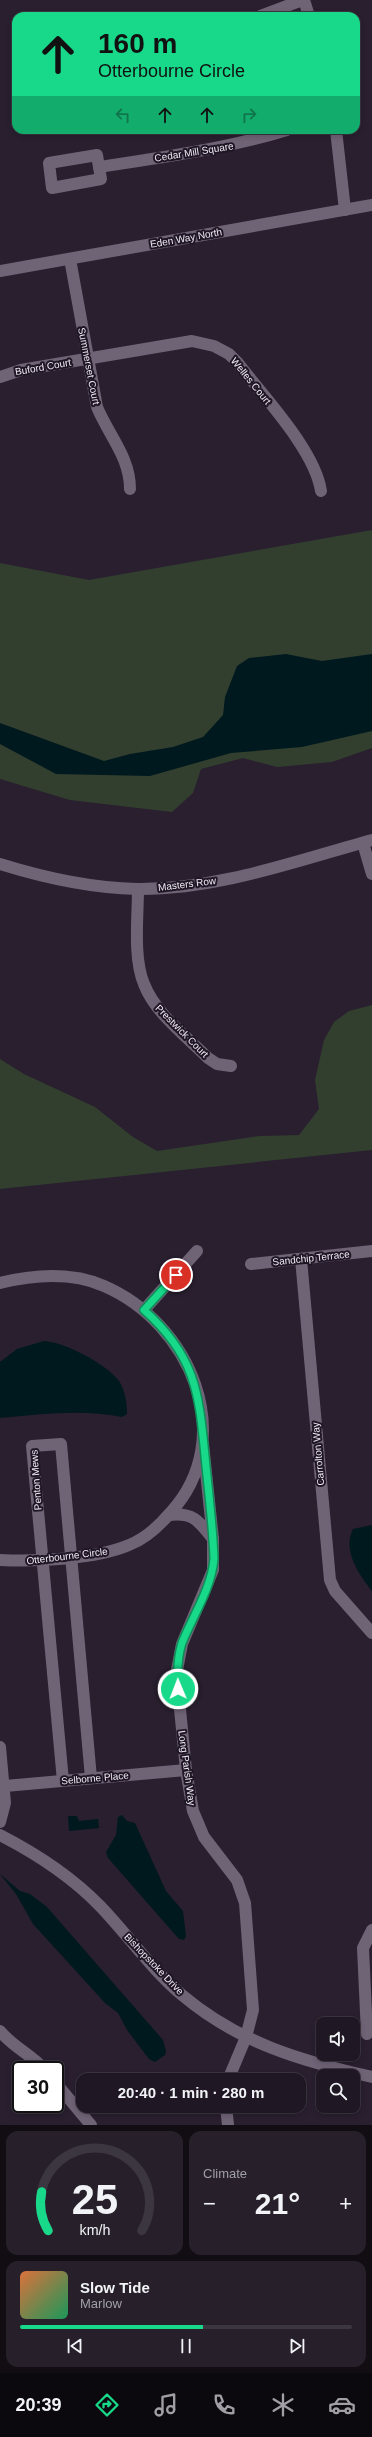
<!DOCTYPE html>
<html lang="en">
<head>
<meta charset="utf-8">
<style>
	body { margin:0; font-family:Helvetica,sans-serif; background:#27202b; color:#f1f3f6; height:100vh; display:flex; flex-direction:column; font-size:15px; white-space:nowrap }
	* { box-sizing:border-box; margin:0 }
	p { font-size:13px; color:#a19fa6 }
	.icon { flex:none; width:22px; height:22px; fill:none; stroke:currentColor; stroke-width:2; stroke-linecap:round; stroke-linejoin:round }
	.map { position:relative; height:2125px; overflow:hidden }
	.sheet { display:flex; flex-direction:column; gap:6px; padding:6px; background:#110d13; flex:1 }
	.sheet>* { flex:none }
	.guide { position:absolute; left:12px; top:12px; width:348px; height:122px; border-radius:12px; box-shadow:0 2px 6px #0003,0 0 0 1px #3c3641; background:#17d989; color:#111; overflow:hidden }
	.tools { position:absolute; left:316px; top:2017px; display:grid; gap:8px }
	.tools a { display:grid; place-items:center; width:44px; height:44px; border-radius:8px; background:#1f1723; box-shadow:0 2px 6px #0003,0 0 0 1px #3c3641; font-size:20px }
	.speed { position:absolute; left:12px; top:2061px; display:flex; gap:8px; font-size:20px; font-weight:700; text-align:center }
	.speed>* { display:grid; place-content:center; width:52px; height:52px; border-radius:50%; background:#1f1723; box-shadow:0 2px 6px #0003,0 0 0 1px #3c3641; line-height:1 }
	.speed .limit { border:2px solid #111; border-radius:6px; background:#fff; color:#111 }
	.pin { position:absolute; display:grid; place-items:center; width:34px; height:34px; color:#fff; margin:-17px; border:2px solid #fff; border-radius:50%; box-shadow:0 1px 4px #0007 }
	.me { position:absolute; width:44px; margin:-22px; rotate:359deg; stroke-linejoin:round; filter:drop-shadow(0 0 3px #0008) }
	.turn { display:flex; align-items:center; gap:14px; height:84px; padding:0 20px; font-size:18px }
	.turn .icon { width:52px; height:52px; stroke-width:2.5 }
	.turn b { display:block; font-size:28px; line-height:34px }
	.lanes { display:flex; align-items:center; height:38px; padding:0 20px; background:#0003; justify-content:center; gap:20px; direction:ltr }
	.lanes .off { opacity:.35 }
	.big { font-size:30px; font-weight:700; line-height:1.1 }
	.sheet .widget { flex:1; display:flex; flex-direction:column; justify-content:center; gap:6px; min-width:0; padding:0 14px; border-radius:12px; background:#27202b }
	.sheet .dial { align-items:center; gap:0 }
	.dial svg { height:104px; overflow:visible; fill:none; stroke:#3c3641; stroke-width:7; stroke-linecap:round; text-anchor:middle }
	.dial text { fill:#f1f3f6; stroke:none }
	.song { display:flex; align-items:center; gap:12px }
	.cover { width:48px; height:48px; border-radius:6px; background:linear-gradient(135deg,hsl(20 70% 55%),hsl(150 70% 35%)) }
	.played { height:4px; border-radius:2px; background:linear-gradient(90deg,#17d989 55%,#3c3641 55%) }
	.keys { display:flex; justify-content:space-around; direction:ltr }
	.heat { display:flex; justify-content:space-between; align-items:center; font-size:22px; direction:ltr }
	.sheet .tiles { flex:1; display:grid; gap:6px; grid-template-columns:1fr 1fr }
	.widget:last-child { grid-column:span 2 }
	.trip { position:absolute; left:76px; top:2073px; width:230px; height:40px; border-radius:12px; background:#1f1723; box-shadow:0 2px 6px #0003,0 0 0 1px #3c3641; font-weight:700; line-height:40px; text-align:center }
	.menu { display:flex; height:64px; justify-content:space-around; align-items:center; background:#0c090e; color:#a19fa6 }
	.menu .icon { width:28px; height:28px }
	.menu .active { color:#17d989 }
	.menu b { font-size:18px; color:#f1f3f6 }
	.map>svg:first-child { display:block }
	.green { fill:#323f2f }
	.water { fill:#00191e }
	.lines { fill:none; stroke-linecap:round; stroke-linejoin:round }
	.minor { stroke:#6f6376; stroke-width:12 }
	.route-casing { stroke:#0f8d59; stroke-width:10 }
	.route { stroke:#17d989; stroke-width:7 }
	.labels { text-anchor:middle; dominant-baseline:central; stroke-width:4; stroke-linejoin:round; paint-order:stroke }
	.street-label { font-size:10px; fill:#f0e9f4; stroke:#1f1625 }
</style>
</head>
<body>
<div class="map">
<svg width="372" height="2125" viewBox="0 0 372 2125">
	<rect width="100%" height="100%" fill="#291f2f"/>
	<!-- green -->
	<g class="green">
		<polygon points="372,530 372,748 332,762 277,767 243,758 201,769 193,793 172,812 70,800 0,779 0,563 89,580"/>
		<polygon points="372,1005 372,1150 0,1189 0,1059 24,1074 95,1107 133,1137 157,1151 260,1136 299,1135 319,1109 315,1080 324,1040 334,1022 349,1011"/>
	</g>
	<!-- water -->
	<g class="water">
		<polygon points="286,654 322,661 372,654 372,731 302,747 231,753 150,776 56,774 0,744 0,723 104,761 130,754 173,747 203,737 223,715 225,697 237,666 249,658"/>
		<path d="M44 1341C64 1342 107 1364 119 1381 125 1390 127 1403 127 1414L122 1417C82 1409 41 1414 0 1418V1362L17 1349Z"/>
		<path d="M372 1525V1591C359 1575 342 1550 353 1529Z"/>
		<polygon points="122,1815 127,1821 135,1823 166,1891 183,1911 186,1936 184,1940 179,1939 108,1858 106,1852 116,1835 118,1817"/>
		<polygon points="68,1816 77,1816 79,1821 98,1819 99,1828 69,1831"/>
		<polygon points="0,1874 20,1891 30,1894 47,1907 163,2040 166,2051 165,2055 155,2062 149,2059 127,2030 118,2013 105,2003 33,1924 16,1894"/>
	</g>
	<g class="lines">
		<!-- minor -->
		<g class="minor">
			<polyline points="304,0 309,16"/>
			<polyline points="260,16 303,0"/>
			<polyline points="336,130 345,210"/>
			<polygon points="97,155 101,179 52,188 49,163"/>
			<path d="M99 167C163 157 225 149 287 130"/>
			<path d="M70 259 97 407C109 436 130 457 130 489"/>
			<polyline points="0,271 372,205"/>
			<path d="M0 377 21 370 192 341 214 346 229 354 237 362C263 396 315 450 321 491"/>
			<polyline points="363,843 372,874"/>
			<path d="M0 864C45 878 90 888 137 889 217 890 296 861 372 840"/>
			<path d="M138 889C138 917 133 958 144 984 155 1013 186 1036 208 1058L217 1064 231 1066"/>
			<polyline points="301,1259 330,1580 335,1591 372,1633"/>
			<polyline points="251,1264 372,1251"/>
			<path d="M0 1283C33 1275 72 1272 104 1286 190 1323 239 1437 171 1512 160 1525 145 1539 129 1545 96 1559 36 1562 0 1560"/>
			<polyline points="144,1310 197,1251"/>
			<polyline points="203,1444 213,1539 213,1570 182,1644 177,1670 178,1689 186,1770 193,1811 204,1837 237,1880 245,1903 253,2010 246,2037 228,2080"/>
			<path d="M169 1515C193 1512 199 1521 213 1539"/>
			<polyline points="0,1747 5,1803 0,1822"/>
			<polyline points="63,1781 32,1446 61,1444 91,1778"/>
			<polyline points="5,1786 186,1770"/>
			<path d="M0 1835C37 1854 71 1876 100 1906 128 1935 151 1969 182 1995 239 2043 301 2061 372 2077"/>
			<path d="M0 2031C13 2047 32 2055 45 2070"/>
			<polyline points="367,2034 363,1948 372,1930"/>
			<polyline points="55,2082 91,2125"/>
			<polyline points="226,2106 228,2125"/>
		</g>
	</g>
	<g class="lines">
		<!-- route casing -->
		<g class="route-casing">
			<path id="route" d="M176 1275 144 1310C199 1359 199 1398 206 1466 209 1497 213 1528 214 1559 211 1590 193 1615 182 1643 177 1658 177 1673 178 1689"/>
		</g>
		<!-- route -->
		<use href="#route" class="route"/>
	</g>
	<g class="labels">
		<!-- street labels -->
		<g class="street-label">
			<text transform="translate(194 152) rotate(-9)">Cedar Mill Square</text>
			<text transform="translate(186 238) rotate(-10)">Eden Way North</text>
			<text transform="translate(89 366) rotate(79)">Summerset Court</text>
			<text transform="translate(43 367) rotate(-10)">Buford Court</text>
			<text transform="translate(251 381) rotate(51)">Welles Court</text>
			<text transform="translate(187 884) rotate(-7)">Masters Row</text>
			<text transform="translate(182 1031) rotate(45)">Prestwick Court</text>
			<text transform="translate(311 1258) rotate(-6)">Sandchip Terrace</text>
			<text transform="translate(318 1454) rotate(-95)">Carrolton Way</text>
			<text transform="translate(36 1480) rotate(-94)">Penton Mews</text>
			<text transform="translate(67 1556) rotate(-7)">Otterbourne Circle</text>
			<text transform="translate(187 1768) rotate(82)">Long Parish Way</text>
			<text transform="translate(95 1778) rotate(-5)">Selborne Place</text>
			<text transform="translate(154 1964) rotate(46)">Bishopstoke Drive</text>
		</g>
	</g>
</svg>
<div class="tools">
<a><svg class="icon" aria-label="sound" viewBox="0 0 24 24"><path d="M4 9h4l5-4v14l-5-4H4zM17 9q2 3 0 6"/></svg></a>
<a><svg class="icon" aria-label="search" viewBox="0 0 24 24"><circle cx="10" cy="10" r="6"/><path d="M15 15l6 6"/></svg></a>
</div>
<div class="speed"><div class="limit">30</div></div>
<div class="pin" style="left:176px;top:1275px;background:#d93025"><svg class="icon" aria-label="arrive" viewBox="0 0 24 24"><path d="M6 21V4h12l-3 4 3 4H6"/></svg></div>
<svg class="me" style="left:178px;top:1689px" viewBox="-20 -20 40 40"><circle r="17" fill="#17d989" stroke="#fff" stroke-width="3"/><path d="M0-11L8 9 0 5-8 9z" fill="#fff"/></svg>
<div class="trip">20:40 · 1 min · 280 m</div>
<div class="guide">
<div class="turn"><svg class="icon" aria-label="ahead" viewBox="0 0 24 24"><path d="M12 20V5M6 11l6-6 6 6"/></svg><div><b>160 m</b>Otterbourne Circle</div></div>
<div class="lanes"><svg class="icon off" aria-label="left" viewBox="0 0 24 24"><path d="M17 20v-9H6M10 6l-5 5 5 5"/></svg><svg class="icon" aria-label="ahead" viewBox="0 0 24 24"><path d="M12 20V5M6 11l6-6 6 6"/></svg><svg class="icon" aria-label="ahead" viewBox="0 0 24 24"><path d="M12 20V5M6 11l6-6 6 6"/></svg><svg class="icon off" aria-label="right" viewBox="0 0 24 24"><path d="M7 20v-9h11M14 6l5 5-5 5"/></svg></div>
</div>
</div>
<section class="sheet">
<div class="tiles">
<div class="widget dial"><svg viewBox="0 0 100 80">
<path d="M14 69A42 42 0 1 1 86 69"/>
<path d="M14 69A42 42 0 0 1 9 39" stroke="#17d989"/>
<text x="50" y="56" font-size="32" font-weight="700">25</text>
<text x="50" y="72" font-size="11">km/h</text>
</svg></div>
<div class="widget"><p>Climate</p>
<div class="heat"><a>−</a><b class="big">21°</b><a>+</a></div>
</div>
<div class="widget">
<div class="song"><i class="cover"></i><div><b>Slow Tide</b><p>Marlow</p></div></div>
<div class="played"></div>
<div class="keys"><svg class="icon" aria-label="previous" viewBox="0 0 24 24"><path d="M18 5L8 12l10 7zM5 5v14"/></svg><svg class="icon" aria-label="pause" viewBox="0 0 24 24"><path d="M8 5v14M16 5v14"/></svg><svg class="icon" aria-label="next" viewBox="0 0 24 24"><path d="M6 5l10 7-10 7zM19 5v14"/></svg></div>
</div>
</div>
</section>
<nav class="menu">
<b>20:39</b>
<svg class="icon active" aria-label="directions" viewBox="0 0 24 24"><path d="M12 3l9 9-9 9-9-9zM9 14v-3h6M13 9l2 2-2 2"/></svg>
<svg class="icon" aria-label="music" viewBox="0 0 24 24"><path d="M9 18V5l10-2v13"/><circle cx="6" cy="18" r="3"/><circle cx="16" cy="16" r="3"/></svg>
<svg class="icon" aria-label="phone" viewBox="0 0 24 24"><path d="M5 4h4l2 5-3 2q2 4 5 5l2-3 5 2v4C11 20 4 13 5 4z"/></svg>
<svg class="icon" aria-label="climate" viewBox="0 0 24 24"><path d="M12 3v18M4 7l16 10M4 17L20 7"/></svg>
<svg class="icon" aria-label="car" viewBox="0 0 24 24"><path d="M5 17H2v-5l4-1 3-4h7l3 4 3 1v5h-3M9 17h6M6 11h13"/><circle cx="7" cy="17" r="2"/><circle cx="17" cy="17" r="2"/></svg>
</nav>
</body>
</html>
